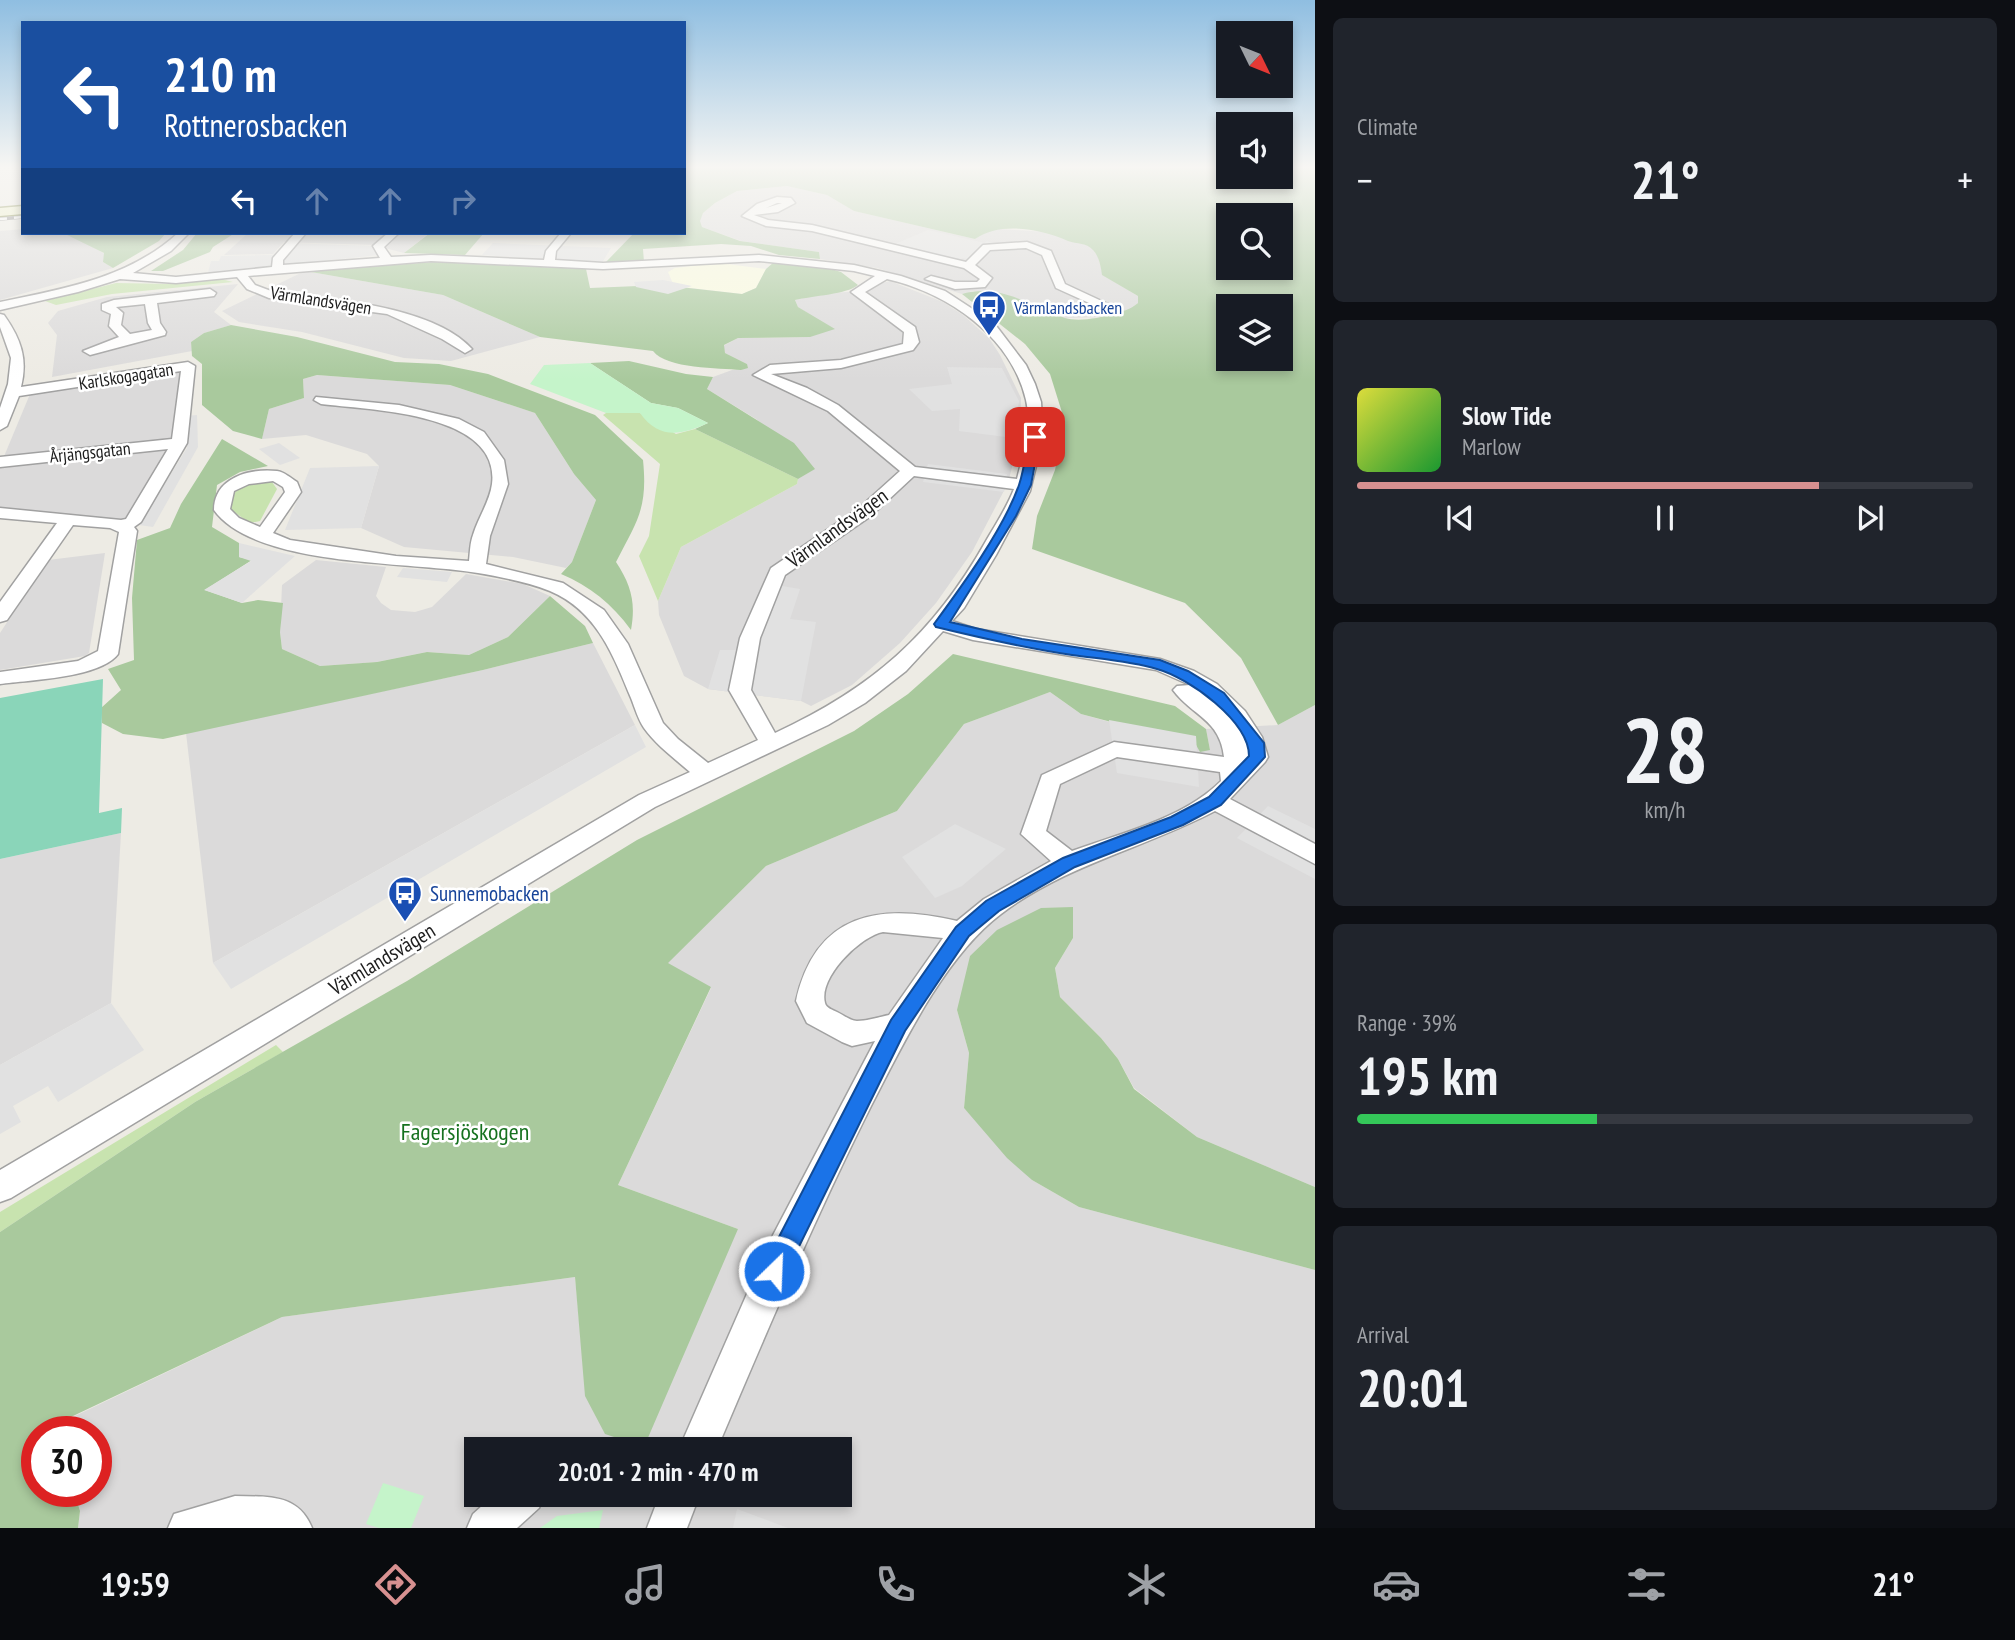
<!DOCTYPE html>
<html lang="en">
<head>
<meta charset="utf-8">
<style>
	body { margin:0; font-family:"PT Sans Narrow",sans-serif; background:#20242c; color:#f1f3f6; height:100vh; display:flex; flex-direction:column; font-size:26px; white-space:nowrap }
	* { box-sizing:border-box; margin:0 }
	p { font-size:23px; color:#9ea1a6 }
	.icon { flex:none; width:38px; height:38px; fill:none; stroke:currentColor; stroke-width:2; stroke-linecap:round; stroke-linejoin:round }
	.map { position:relative; flex:1; overflow:hidden }
	.drawer { display:flex; flex-direction:column; gap:18px; padding:18px; background:#0d0f14; width:700px }
	.drawer>* { flex:none }
	.top-card { position:absolute; left:21px; top:21px; width:665px; height:214px; border-radius:0px; box-shadow:0 4px 10px #0003; background:#1a4fa0; color:#fff; overflow:hidden }
	.needle { width:46px; rotate:133deg }
	.buttons { position:absolute; left:1216px; top:21px; display:grid; gap:14px }
	.buttons a { display:grid; place-items:center; width:77px; height:77px; border-radius:0px; background:#171b24; box-shadow:0 4px 10px #0003; font-size:35px }
	.speed { position:absolute; left:21px; top:1416px; display:flex; gap:14px; font-size:35px; font-weight:700; text-align:center }
	.speed>* { display:grid; place-content:center; width:91px; height:91px; border-radius:50%; background:#171b24; box-shadow:0 4px 10px #0003; line-height:1 }
	.speed .limit { border:10px solid #d22; background:#fff; color:#111 }
	.pin { position:absolute; display:grid; place-items:center; width:60px; height:60px; color:#fff; margin:-30px; border-radius:14px; box-shadow:0 4px 10px #0006 }
	.me { position:absolute; width:77px; margin:-38px; rotate:24deg; stroke-linejoin:round; filter:drop-shadow(0 0 5px #0008) }
	.turn { display:flex; align-items:center; gap:24px; height:147px; padding:0 28px; font-size:32px }
	.turn .icon { width:91px; height:91px; stroke-width:2.5 }
	.turn b { display:block; font-size:49px; line-height:60px }
	.lanes { display:flex; align-items:center; height:66px; padding:0 28px; background:#0003; justify-content:center; gap:35px; direction:ltr }
	.lanes .off { opacity:.35 }
	.big { font-size:52px; font-weight:700; line-height:1.1 }
	.drawer .widget { flex:1; display:flex; flex-direction:column; justify-content:center; gap:10px; min-width:0; padding:0 24px; border-radius:10px; background:#20242c }
	.drawer .dial { align-items:center; gap:0 }
	.dial b { font-size:91px; line-height:1 }
	.song { display:flex; align-items:center; gap:21px }
	.cover { width:84px; height:84px; border-radius:10px; background:linear-gradient(135deg,hsl(60 70% 55%),hsl(130 70% 35%)) }
	.played { height:7px; border-radius:4px; background:linear-gradient(90deg,#d79090 75%,#363941 75%) }
	.keys { display:flex; justify-content:space-around; direction:ltr }
	.heat { display:flex; justify-content:space-between; align-items:center; font-size:38px; direction:ltr }
	.charge { height:10px; border-radius:5px; background:linear-gradient(90deg,#34c759 39%,#363941 0) }
	.trip { position:absolute; left:464px; top:1437px; width:388px; height:70px; border-radius:0px; background:#171b24; box-shadow:0 4px 10px #0003; font-weight:700; line-height:70px; text-align:center }
	.dock { display:flex; height:112px; justify-content:space-around; align-items:center; background:#090b0e; color:#9ea1a6 }
	.dock .icon { width:49px; height:49px }
	.dock .selected { color:#d79090 }
	.dock b { font-size:32px; color:#f1f3f6 }
	main { display:flex; flex:1; min-height:0 }
	.map>svg:first-child { display:block }
	.residential { fill:#dbdada; fill-rule:evenodd }
	.education { fill:#fbfcdf }
	.grass { fill:#c8e3af }
	.forest { fill:#a9c99d; fill-rule:evenodd }
	.park { fill:#c5f4ca }
	.pitch { fill:#8ad5b9 }
	.parking { fill:#e1e1e1 }
	.lines { fill:none; stroke-linecap:round; stroke-linejoin:round }
	.minor-casing { stroke:#a1a1a1; stroke-width:3 }
	.secondary-casing { stroke:#5e690f; stroke-width:3 }
	.minor { fill:#fff; fill-rule:evenodd }
	.secondary { fill:#eff3bd; fill-rule:evenodd }
	.rail-casing { stroke:#6b6b6b; stroke-width:3.5 }
	.rail { stroke:#fff; stroke-width:2.5; stroke-dasharray:7; stroke-linecap:butt }
	.route { fill:#1a73e8; stroke:#114b97; stroke-width:2 }
	.labels { text-anchor:middle; dominant-baseline:central; stroke-width:5; stroke-linejoin:round; paint-order:stroke }
	.far-street-label { font-size:18px; fill:#1d1d1d; stroke:#fff }
	.far-transit-label { font-size:18px; fill:#164399; stroke:#fff; text-anchor:start }
	.street-label { font-size:21px; fill:#1d1d1d; stroke:#fff }
	.transit-label { font-size:21px; fill:#164399; stroke:#fff; text-anchor:start }
	.near-park-label { font-size:24px; fill:#16711f; stroke:#fff }
</style>
</head>
<body>
<main>
<div class="map">
<svg width="1315" height="1528" viewBox="0 0 1315 1528">
	<rect width="100%" height="100%" fill="#edebe4"/>
	<!-- residential -->
	<g class="residential">
		<polygon points="787,186 827,195 854,211 975,239 984,231 1000,229 1047,232 1061,236 1091,247 1097,253 1103,275 1138,296 1138,303 1131,309 1105,317 1065,318 1027,301 973,291 962,294 877,268 820,259 819,252 741,241 702,227 699,221 703,213 715,203 737,191"/>
		<polygon points="23,229 23,233 70,234 105,254 103,262 113,268 0,300 0,231"/>
		<polygon points="248,233 429,233 404,253 373,245 284,242 273,254 224,255"/>
		<polygon points="305,271 443,295 540,337 451,361 404,358 302,332 239,322 222,311"/>
		<polygon points="890,281 943,302 963,315 989,338 1000,355 1021,398 1020,436 1008,483 972,552 936,603 900,643 852,685 811,706 801,701 708,689 684,676 659,615 658,601 681,547 797,484 798,479 814,469 756,419 707,389 713,377 732,370 741,370 747,364 725,353 723,346 738,338 810,337 809,314 798,307 795,300 821,293 849,292"/>
		<polygon points="238,284 214,312 231,325 204,333 191,342 192,351 52,377 57,335 48,323 58,311 107,297"/>
		<polygon points="186,368 174,443 126,520 0,508 0,466 30,394"/>
		<polygon points="317,375 450,385 535,413 574,474 596,500 572,562 566,568 513,557 404,547 361,528 379,466 367,454 306,435 262,439 269,409 304,398 303,379"/>
		<polygon points="105,553 89,653 85,656 0,670 0,633 48,560"/>
		<polygon points="316,560 386,567 376,596 381,603 391,610 415,612 432,607 466,574 523,584 550,596 508,637 469,655 427,652 377,662 320,666 282,649 280,632 282,585"/>
		<polygon points="593,643 635,725 213,963 186,733 483,670"/>
		<path d="M1050 692 1081 714 1210 750 1206 729 1278 725 1315 705V1187L1197 1137 1134 1088 1118 1059 1101 1038 1060 997 1055 968 1073 938 957 1010 969 1053 964 1108 1032 1180 1079 1207 1315 1270V1528H78L80 1511 74 1491H96V1432L55 1431 54 1426 282 1317 575 1277 586 1396 738 1229 618 1185 711 988 667 963 766 866 897 811 964 724ZM476 1449H840V1494H476Z"/>
		<polygon points="121,833 111,1003 0,1065 0,859"/>
	</g>
	<!-- education -->
	<polygon class="education" points="719,263 766,269 756,288 742,294 674,286 668,272 675,268"/>
	<!-- grass -->
	<g class="grass">
		<polygon points="221,279 233,282 112,294 56,305 45,301 116,283 173,284"/>
		<polygon points="606,413 640,413 676,434 695,429 798,479 797,484 681,547 658,601 639,556 649,536 660,464 603,415"/>
		<path d="M266 481 272 482 277 489 260 521 250 523 231 510C228 487 248 483 266 481Z"/>
		<polygon points="276,1045 283,1052 195,1102 0,1232 0,1212"/>
	</g>
	<!-- forest -->
	<g class="forest">
		<path d="M684 167H1228V177H1281V167H1315V705L1278 725 1241 658 1185 603 1032 549 1037 516 1055 470 1065 422 1050 374 1025 344 962 294C1001 283 1030 306 1065 318 1079 322 1099 318 1113 314 1123 311 1130 310 1138 303V296L1102 275C1101 267 1099 256 1093 250 1087 243 1077 244 1068 241 1041 229 1000 221 975 239L854 211 827 195 787 186 737 191 715 203 703 213 700 221 702 227 740 241 819 252 820 259 779 255 751 246 721 244 643 249 644 262H606L634 233H684ZM1228 215H1281V268H1228ZM1228 306H1281V359H1228Z"/>
		<polygon points="63,233 166,233 159,241 113,268 103,262 104,253"/>
		<polygon points="197,233 235,233 213,247 210,252 163,271 151,271 183,250"/>
		<polygon points="430,233 484,233 465,255 404,253"/>
		<path d="M435 262 586 269 590 288 662 285 742 294 756 288 766 269 774 262 828 268 841 272 858 285C848 294 812 296 795 300L798 307 835 329 810 337 738 338 724 345 725 353 747 364 748 368 741 370C719 368 667 369 653 351L540 337 443 295 305 271Z"/>
		<path d="M231 325 297 337 395 362 439 364 488 374 595 415 643 460C648 509 637 521 616 562 631 585 636 602 631 630 612 604 590 586 561 574L572 562 596 500 574 474 535 413 450 385 317 375 303 379 304 398 269 409 262 439 233 431 202 405V364L192 356 191 342 204 333Z"/>
		<polygon points="629,361 686,374 713,377 707,389 794,443 815,469 798,479 695,429 708,423 678,408 651,403 590,363"/>
		<polygon points="222,439 268,466 240,472 217,485 212,527 239,543 239,557 252,560 205,590 242,603 258,600 283,603 280,632 282,649 320,666 377,662 427,652 469,655 508,637 550,596 585,626 593,643 483,670 163,739 123,734 102,723 101,708 121,690 108,669 134,660 132,598 137,540 170,528 181,504"/>
		<polygon points="953,654 1175,706 1206,729 1210,750 1200,752 1191,736 1134,728 1081,714 1050,692 964,724 897,811 766,866 668,963 711,987 618,1185 738,1229 644,1447 605,1434 585,1396 575,1277 282,1317 54,1425 55,1431 37,1432 37,1491 74,1491 80,1511 78,1528 0,1528 0,1232 195,1102 407,981 637,840 854,731 908,694"/>
		<polygon points="1073,907 1073,938 1055,968 1060,997 1101,1038 1118,1059 1134,1089 1197,1137 1315,1187 1315,1270 1079,1207 1032,1180 1007,1158 964,1108 969,1053 957,1010 970,956 997,930 1041,908"/>
	</g>
	<!-- park -->
	<g class="park">
		<path d="M590 363 651 403 678 408 708 423C682 435 659 440 640 413H606L530 384 544 365Z"/>
		<polygon points="383,1483 424,1496 411,1528 379,1528 366,1524"/>
		<polygon points="603,1510 599,1528 540,1528 557,1516"/>
	</g>
	<!-- pitch -->
	<polygon class="pitch" points="103,679 99,813 122,808 121,833 0,859 0,698"/>
	<!-- parking -->
	<g class="parking">
		<polygon points="928,230 985,243 987,241 1000,246 974,260 963,258 957,260 890,246"/>
		<polygon points="286,243 374,246 378,255 208,273 211,261 219,261 221,256 273,255"/>
		<polygon points="493,243 611,248 602,263 482,255"/>
		<polygon points="663,280 692,286 668,294 636,287 634,282"/>
		<polygon points="947,367 1002,368 1019,401 1014,438 959,431 960,409 932,411 909,389 952,384"/>
		<polygon points="197,415 198,447 153,527 139,525 187,448 187,416"/>
		<polygon points="279,443 300,458 280,465 259,449"/>
		<polygon points="928,464 1007,474 1004,492 923,482"/>
		<polygon points="379,466 361,528 285,530 310,468"/>
		<polygon points="239,543 295,556 242,603 204,590 251,561 239,557"/>
		<polygon points="403,568 452,572 447,582 397,577"/>
		<polygon points="776,585 800,589 790,619 816,622 801,701 708,689 720,650 754,650"/>
		<polygon points="1109,720 1196,736 1199,787 1117,773"/>
		<polygon points="635,725 646,747 231,989 213,963"/>
		<polygon points="1268,806 1315,829 1315,879 1237,838"/>
		<polygon points="955,824 1006,849 962,886 935,898 902,857"/>
		<polygon points="111,1003 144,1050 58,1102 48,1086 13,1106 21,1122 0,1134 0,1065"/>
		<polygon points="737,1509 788,1528 733,1528"/>
	</g>
	<g class="lines">
		<!-- minor casing -->
		<g class="minor-casing">
			<g id="minor">
				<path d="M777 197 791 198 795 203 778 212 754 215 768 220 812 225 966 262 983 245 1027 242 1051 251 1065 284 1108 304 1098 307 1056 288 1042 255 1026 248 990 250 975 265 992 278 985 287 955 289 925 279 931 276 955 282H977L980 279 964 268 812 231 766 226 742 216 757 204ZM777 203H782L766 208Z"/>
				<path d="M178 233H189L171 251 133 273 176 277 272 267 273 258 295 233H306L283 260V265L380 258 373 246 388 233H399L384 247 391 257 431 255 544 260 546 251 561 233H571L556 251 555 260 603 263 759 255 854 265 901 276 945 291 994 323 1026 365 1035 384 1041 402 1043 437 1030 491 996 555 964 608 952 621 976 629 1160 659 1194 671 1217 684 1245 711 1262 737 1268 757 1265 762 1230 799 1315 844V864L1215 811C1145 848 1065 865 1001 914 945 956 903 1044 871 1106 815 1218 766 1333 717 1449H679L771 1239 875 1041 852 1046 842 1042 807 1023 796 1001C816 912 880 903 957 921L984 899 1051 861 1021 834 1042 775 1114 742 1224 757C1220 719 1192 716 1173 690L1177 686 1190 685 1156 670 973 640 943 631 906 671 865 703 828 725 655 807 11 1198 0 1202V1170L639 795 690 772C674 758 656 745 644 728 638 719 635 708 631 698 613 655 597 611 550 591 528 582 501 577 478 573 411 561 256 568 214 510 214 478 249 468 277 471 284 472 291 478 297 482L301 492 273 533 290 540 396 556 469 561C470 552 470 543 473 535 478 518 490 501 492 484 501 412 368 410 321 404L314 400 316 397 399 405 459 419 484 432 504 460 508 484 490 536 486 564 563 583 604 610 628 644 663 723 678 739 708 763 758 740 729 690 740 638 771 568 859 508 900 471 828 411 753 375 770 365 841 360 903 344 904 332 851 292 875 276 854 271 759 261 603 269 431 261 248 276 255 285 271 291C328 299 432 305 472 349L465 353 442 339 387 314 269 298 247 289 237 277 176 283 120 279 78 292 0 310V302C63 289 129 278 178 233ZM887 279C948 293 1011 336 1026 400 1032 426 1023 454 1017 479L915 467 838 405 807 388 771 374 841 368 913 350 919 342 915 327 865 292ZM914 476 1014 489C1007 507 996 524 986 541 933 635 872 688 775 733L751 690 760 638 785 575 871 516ZM273 481 283 487 285 492 260 527 239 518 230 509 234 491 249 484ZM1117 757 1220 772 1221 781C1183 819 1121 833 1072 851L1046 831 1060 784ZM883 932 943 938 889 1015C879 1017 867 1021 857 1021 851 1021 843 1015 837 1012 833 1010 826 1008 825 1003 818 977 861 936 883 932Z"/>
				<path d="M210 289 216 293 214 296 157 303 160 323 166 332 165 335 90 355 83 351 119 337 109 326 111 314 102 310V304L114 300ZM145 304 148 323 152 330 130 334 121 325 123 313 116 307Z"/>
				<path d="M0 314 4 315C21 339 28 359 21 387L188 362 195 366 187 443 141 522 134 527 137 531 118 654C100 678 29 680 0 684V672L78 661 98 651 119 532 110 528 73 525 7 620 0 622V602L57 523 0 518V508L121 520 126 519 168 449 0 467V457L172 439 181 371 19 396 7 426 0 430V408L8 384 11 358 0 327Z"/>
				<polygon points="495,1494 545,1494 539,1508 517,1528 467,1528 473,1514"/>
				<polygon points="660,1494 700,1494 687,1528 647,1528"/>
				<path d="M235 1496C267 1497 298 1493 312 1528H168L174 1514Z"/>
			</g>
		</g>
		<!-- secondary casing -->
		<g class="secondary-casing">
			<polygon id="secondary" points="23,206 23,214 0,216 0,208"/>
		</g>
		<!-- minor -->
		<use href="#minor" class="minor"/>
		<!-- secondary -->
		<use href="#secondary" class="secondary"/>
		<!-- rail casing -->
		<g class="rail-casing">
			<polyline id="rail" points="0,219 23,217"/>
		</g>
		<!-- rail -->
		<use href="#rail" class="rail"/>
	</g>
	<!-- sky -->
	<linearGradient id="sky" x2="0" y2="1"><stop stop-color="#8fbee1"/><stop offset="0.44" stop-color="#f7f6f3"/><stop offset="1" stop-color="#f7f6f3" stop-opacity="0"/></linearGradient>
	<rect width="1315" height="380" fill="url(#sky)"/>
	<!-- route -->
	<path class="route" d="M1035 434 1040 437 1031 485 1016 516 950 622 1022 639 1160 660 1188 671 1224 693 1264 743 1265 757 1221 805 1183 825 1075 867 999 911 969 936 905 1031 783 1279 774 1282 766 1279 762 1271 766 1262 891 1020 956 927 986 901 1063 858 1171 817 1209 797 1249 756C1249 721 1189 678 1157 669 1130 661 1100 659 1072 655 1026 648 981 638 936 627L934 624C962 586 1003 530 1019 485 1024 470 1026 453 1029 437Z"/>
	<!-- icons -->
	<defs>
		<g id="bus-pin" transform="scale(1.75)"><path d="M0 17L-7.5 6A9.5 9.5 0 1 1 7.5 6Z" fill="#1a4fb4" stroke="#fff"/><path d="M-5-6H5V4H4V6H2V4H-2V6H-4V4H-5ZM-3.5-4V0h7V-4ZM-3.5 1.2v1.5H-2V1.2ZM2 1.2v1.5H3.5V1.2Z" fill="#fff"/></g>
	</defs>
	<g fill-rule="evenodd">
		<use href="#bus-pin" x="989" y="307"/>
		<use href="#bus-pin" x="405" y="893"/>
	</g>
	<g class="labels">
		<!-- far-street labels -->
		<g class="far-street-label">
			<text transform="translate(321 300) rotate(9)">Värmlandsvägen</text>
			<text transform="translate(126 376) rotate(-9)">Karlskogagatan</text>
			<text transform="translate(90 452) rotate(-6)">Årjängsgatan</text>
		</g>
		<!-- far-transit labels -->
		<g class="far-transit-label">
			<text x="1014" y="307">Värmlandsbacken</text>
		</g>
		<!-- street labels -->
		<g class="street-label">
			<text transform="translate(837 528) rotate(-36)">Värmlandsvägen</text>
			<text transform="translate(382 959) rotate(-31)">Värmlandsvägen</text>
		</g>
		<!-- transit labels -->
		<g class="transit-label">
			<text x="430" y="893">Sunnemobacken</text>
		</g>
		<!-- near-park labels -->
		<g class="near-park-label">
			<text x="465" y="1131">Fagersjöskogen</text>
		</g>
	</g>
</svg>
<div class="buttons">
<a><svg class="needle" viewBox="-14 -14 28 28"><path d="M0-13l5 13h-10z" fill="#e53935"/><path d="M0 13l5-13h-10z" fill="#9ea1a6"/></svg></a>
<a><svg class="icon" aria-label="sound" viewBox="0 0 24 24"><path d="M4 9h4l5-4v14l-5-4H4zM17 9q2 3 0 6"/></svg></a>
<a><svg class="icon" aria-label="search" viewBox="0 0 24 24"><circle cx="10" cy="10" r="6"/><path d="M15 15l6 6"/></svg></a>
<a><svg class="icon" aria-label="layers" viewBox="0 0 24 24"><path d="M12 4l9 5-9 5-9-5zM3 14l9 5 9-5"/></svg></a>
</div>
<div class="speed"><div class="limit">30</div></div>
<div class="pin" style="left:1035px;top:437px;background:#d93025"><svg class="icon" aria-label="arrive" viewBox="0 0 24 24"><path d="M6 21V4h12l-3 4 3 4H6"/></svg></div>
<svg class="me" style="left:774px;top:1271px" viewBox="-20 -20 40 40"><circle r="17" fill="#1a73e8" stroke="#fff" stroke-width="3"/><path d="M0-11L8 9 0 5-8 9z" fill="#fff"/></svg>
<div class="trip">20:01 · 2 min · 470 m</div>
<div class="top-card">
<div class="turn"><svg class="icon" aria-label="left" viewBox="0 0 24 24"><path d="M17 20v-9H6M10 6l-5 5 5 5"/></svg><div><b>210 m</b>Rottnerosbacken</div></div>
<div class="lanes"><svg class="icon" aria-label="left" viewBox="0 0 24 24"><path d="M17 20v-9H6M10 6l-5 5 5 5"/></svg><svg class="icon off" aria-label="ahead" viewBox="0 0 24 24"><path d="M12 20V5M6 11l6-6 6 6"/></svg><svg class="icon off" aria-label="ahead" viewBox="0 0 24 24"><path d="M12 20V5M6 11l6-6 6 6"/></svg><svg class="icon off" aria-label="right" viewBox="0 0 24 24"><path d="M7 20v-9h11M14 6l5 5-5 5"/></svg></div>
</div>
</div>
<section class="drawer">
<div class="widget"><p>Climate</p>
<div class="heat"><a>−</a><b class="big">21°</b><a>+</a></div>
</div>
<div class="widget">
<div class="song"><i class="cover"></i><div><b>Slow Tide</b><p>Marlow</p></div></div>
<div class="played"></div>
<div class="keys"><svg class="icon" aria-label="previous" viewBox="0 0 24 24"><path d="M18 5L8 12l10 7zM5 5v14"/></svg><svg class="icon" aria-label="pause" viewBox="0 0 24 24"><path d="M8 5v14M16 5v14"/></svg><svg class="icon" aria-label="next" viewBox="0 0 24 24"><path d="M6 5l10 7-10 7zM19 5v14"/></svg></div>
</div>
<div class="widget dial"><b>28</b><p>km/h</p></div>
<div class="widget"><p>Range · 39%</p><b class="big">195 km</b><div class="charge"></div></div>
<div class="widget"><p>Arrival</p><b class="big">20:01</b></div>
</section>
</main>
<nav class="dock">
<b>19:59</b>
<svg class="icon selected" aria-label="directions" viewBox="0 0 24 24"><path d="M12 3l9 9-9 9-9-9zM9 14v-3h6M13 9l2 2-2 2"/></svg>
<svg class="icon" aria-label="music" viewBox="0 0 24 24"><path d="M9 18V5l10-2v13"/><circle cx="6" cy="18" r="3"/><circle cx="16" cy="16" r="3"/></svg>
<svg class="icon" aria-label="phone" viewBox="0 0 24 24"><path d="M5 4h4l2 5-3 2q2 4 5 5l2-3 5 2v4C11 20 4 13 5 4z"/></svg>
<svg class="icon" aria-label="climate" viewBox="0 0 24 24"><path d="M12 3v18M4 7l16 10M4 17L20 7"/></svg>
<svg class="icon" aria-label="car" viewBox="0 0 24 24"><path d="M5 17H2v-5l4-1 3-4h7l3 4 3 1v5h-3M9 17h6M6 11h13"/><circle cx="7" cy="17" r="2"/><circle cx="17" cy="17" r="2"/></svg>
<svg class="icon" aria-label="filters" viewBox="0 0 24 24"><path d="M4 7h16M4 17h16"/><circle cx="9" cy="7" r="2"/><circle cx="15" cy="17" r="2"/></svg>
<b>21°</b>
</nav>
</body>
</html>
